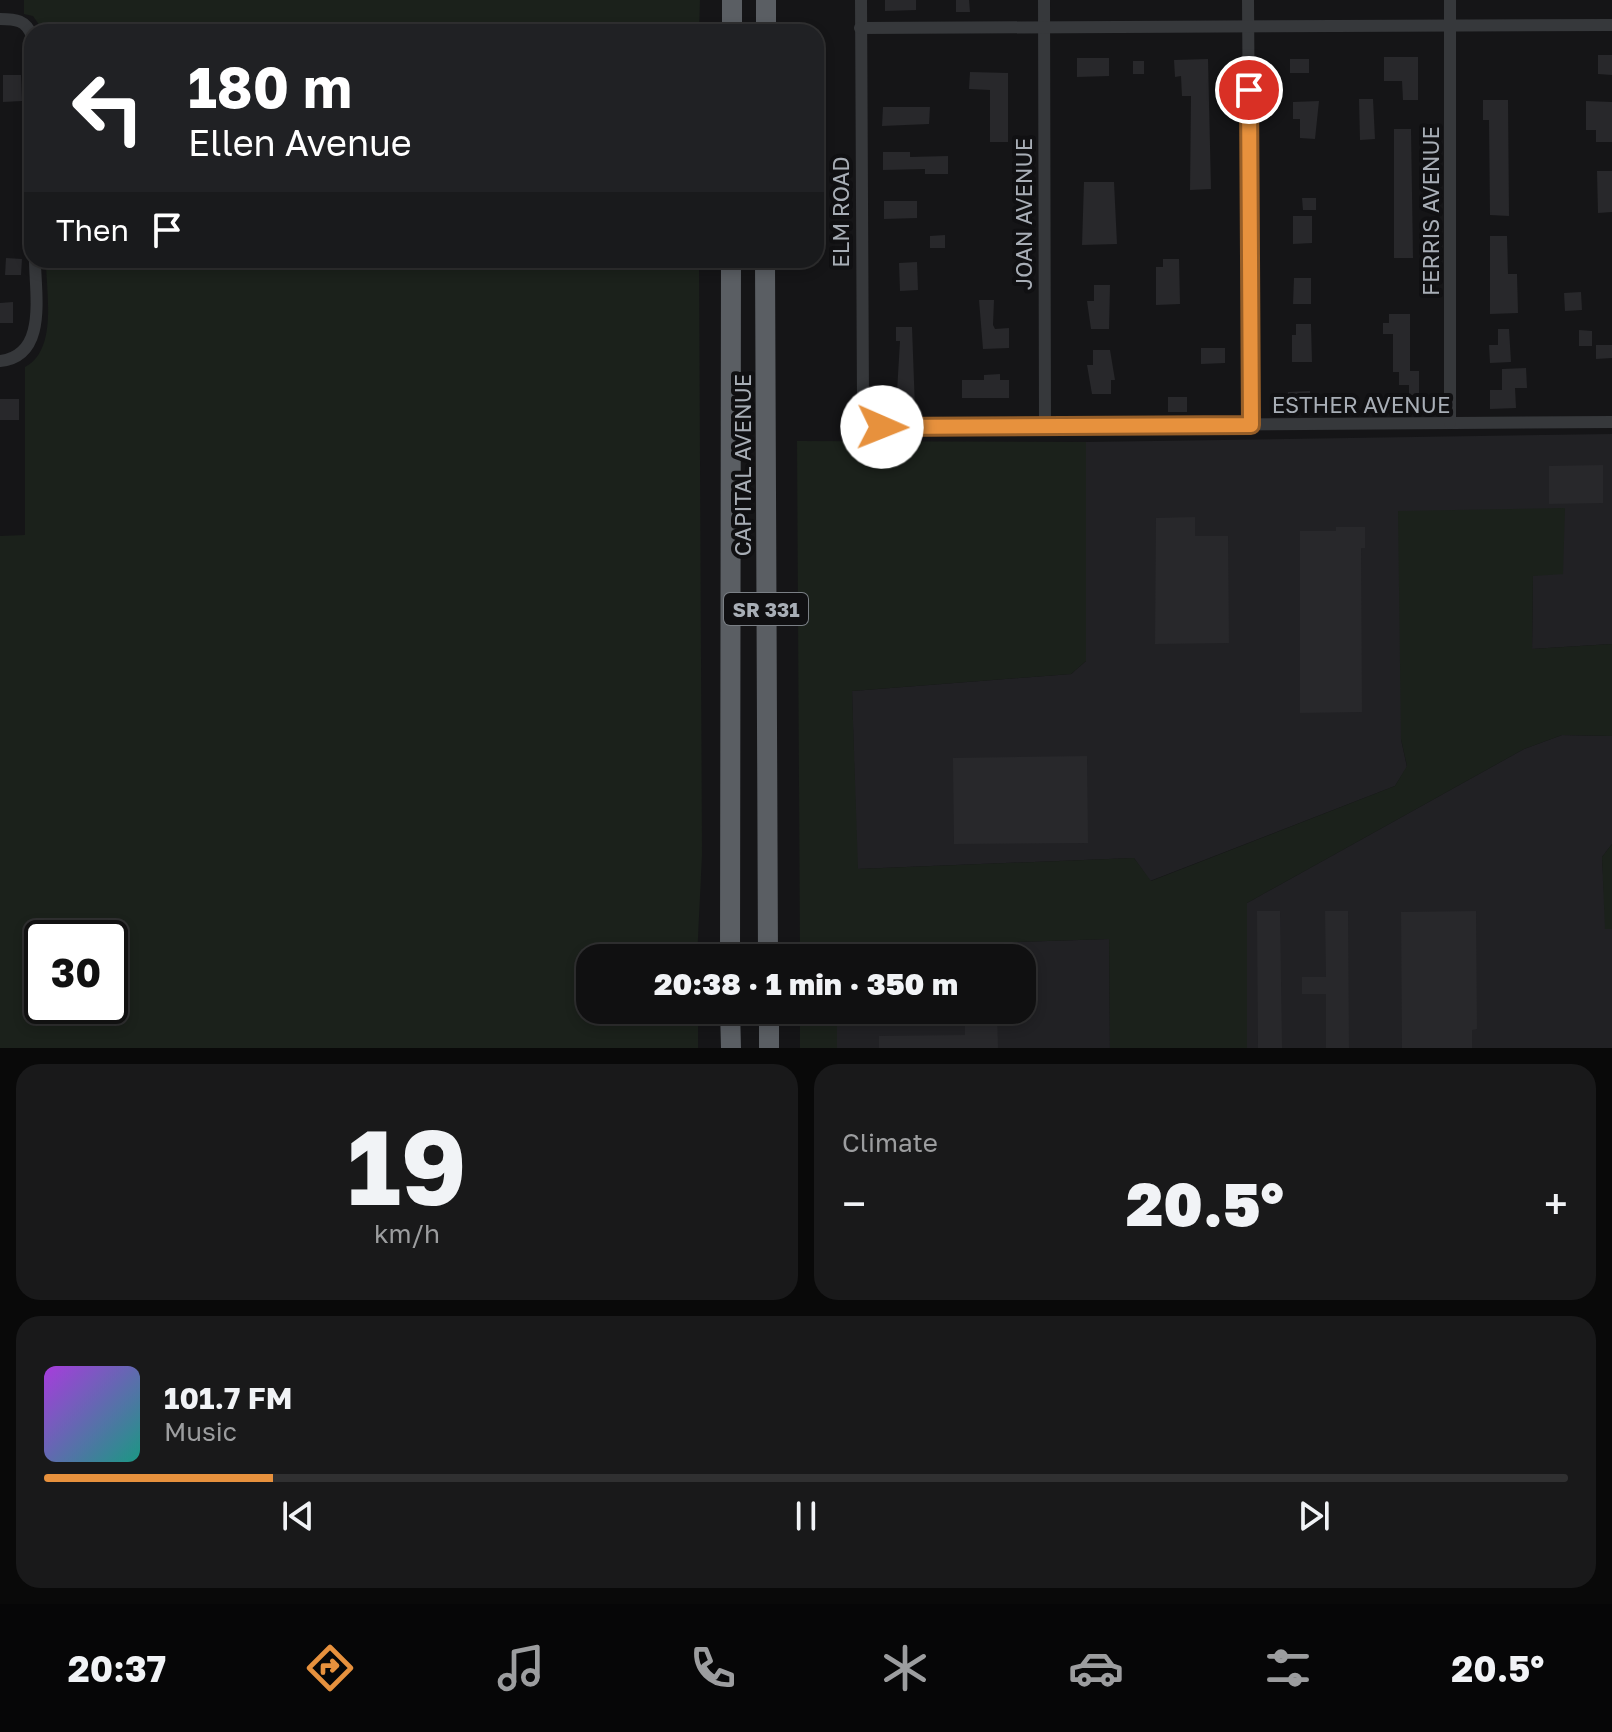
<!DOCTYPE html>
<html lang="en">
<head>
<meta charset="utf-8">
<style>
	body { margin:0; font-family:"Golos Text",sans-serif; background:#19191a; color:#f1f3f6; height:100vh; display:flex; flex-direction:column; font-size:30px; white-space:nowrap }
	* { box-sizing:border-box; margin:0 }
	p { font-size:26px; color:#9c9d9f }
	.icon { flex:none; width:44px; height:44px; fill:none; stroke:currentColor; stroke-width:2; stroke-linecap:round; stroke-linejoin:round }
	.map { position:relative; height:1048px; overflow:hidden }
	.panel { display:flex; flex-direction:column; gap:16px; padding:16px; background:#090909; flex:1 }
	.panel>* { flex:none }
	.hud { position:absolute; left:24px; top:24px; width:800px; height:244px; border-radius:24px; box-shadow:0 4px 12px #0003,0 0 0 2px #303031; background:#202124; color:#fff; overflow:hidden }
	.speed { position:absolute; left:24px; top:920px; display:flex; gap:16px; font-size:40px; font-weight:700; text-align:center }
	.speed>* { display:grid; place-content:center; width:104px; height:104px; border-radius:50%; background:#101011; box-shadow:0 4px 12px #0003,0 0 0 2px #303031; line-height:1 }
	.speed .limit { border:4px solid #111; border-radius:12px; background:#fff; color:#111 }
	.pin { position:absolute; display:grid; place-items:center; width:68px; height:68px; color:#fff; margin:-34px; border:4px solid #fff; border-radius:50%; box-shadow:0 2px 8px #0007 }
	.me { position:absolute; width:88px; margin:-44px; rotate:91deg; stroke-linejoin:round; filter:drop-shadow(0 0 6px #0008) }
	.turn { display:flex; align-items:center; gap:28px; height:168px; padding:0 32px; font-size:36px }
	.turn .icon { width:104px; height:104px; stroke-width:2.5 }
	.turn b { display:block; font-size:56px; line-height:68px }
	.then { display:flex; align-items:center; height:76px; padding:0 32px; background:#0003; gap:16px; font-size:30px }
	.big { font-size:60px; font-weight:800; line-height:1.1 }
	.panel .card { flex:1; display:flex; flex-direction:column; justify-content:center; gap:12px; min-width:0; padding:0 28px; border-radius:24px; background:#19191a }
	.panel .dial { align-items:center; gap:0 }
	.dial b { font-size:104px; line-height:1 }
	.song { display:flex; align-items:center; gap:24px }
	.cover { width:96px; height:96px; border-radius:12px; background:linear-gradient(135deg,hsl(280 70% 55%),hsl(170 70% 35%)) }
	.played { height:8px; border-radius:4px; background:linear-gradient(90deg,#e7913d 15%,#303031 15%) }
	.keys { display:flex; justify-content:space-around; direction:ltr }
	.heat { display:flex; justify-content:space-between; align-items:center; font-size:44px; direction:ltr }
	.panel .tiles { flex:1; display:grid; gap:16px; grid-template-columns:1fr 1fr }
	.card:last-child { grid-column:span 2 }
	.trip { position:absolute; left:576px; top:944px; width:460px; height:80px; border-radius:24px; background:#101011; box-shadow:0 4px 12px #0003,0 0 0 2px #303031; font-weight:800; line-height:80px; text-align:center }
	.menu { display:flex; height:128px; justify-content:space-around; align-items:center; background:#060607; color:#9c9d9f }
	.menu .icon { width:56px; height:56px }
	.menu .current { color:#e7913d }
	.menu b { font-size:36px; color:#f1f3f6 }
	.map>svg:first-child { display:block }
	.built { fill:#212124 }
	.green { fill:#1b211b; fill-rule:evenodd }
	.building { fill:#28282b }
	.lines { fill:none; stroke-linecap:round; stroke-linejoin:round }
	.minor { stroke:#36383b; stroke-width:12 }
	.trunk { stroke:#5a5e63; stroke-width:20 }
	.route-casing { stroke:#965e28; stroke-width:20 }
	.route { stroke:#e7913d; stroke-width:14 }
	.labels { text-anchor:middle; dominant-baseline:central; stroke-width:8; stroke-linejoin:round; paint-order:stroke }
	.shield { fill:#101012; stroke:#7a7f85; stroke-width:2 }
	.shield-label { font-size:20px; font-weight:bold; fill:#a8aeb6 }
	.street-label { font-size:22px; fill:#a8aeb6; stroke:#101012 }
</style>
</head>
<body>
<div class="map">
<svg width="1612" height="1048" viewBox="0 0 1612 1048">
	<rect width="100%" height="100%" fill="#151517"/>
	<!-- built -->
	<g class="built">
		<polygon points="1612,434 1612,644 1532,649 1533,576 1565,508 1401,739 1407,767 1395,786 1150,881 1134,858 857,869 852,691 1071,674 1086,661 1086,442"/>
		<polygon points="1562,735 1612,736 1612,844 1602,857 1606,929 1612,929 1612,1048 1247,1048 1247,903 1524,749"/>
		<polygon points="1109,939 1110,1048 837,1048 837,1010 1022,1010 1022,958 973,958 1016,942"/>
	</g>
	<!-- green -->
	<g class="green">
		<polygon points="24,0 700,0 699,32 44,32 33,16 24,14"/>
		<path d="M46 260H699L702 855 697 958H590V1010H698V1048H0V536L25 535V367C58 350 46 292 46 260ZM42 938H110V1006H42Z"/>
		<polygon points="797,441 1086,442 1086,661 1071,674 852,691 858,869 1134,858 1151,881 1395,786 1407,766 1401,739 1398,511 1565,508 1563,574 1533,576 1532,649 1612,644 1612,736 1562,735 1524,749 1247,903 1247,1048 1110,1048 1109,939 1016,942 973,958 800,958"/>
		<polygon points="1612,844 1612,929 1605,929 1602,857"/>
		<rect x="800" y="1010" width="37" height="38"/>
	</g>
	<!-- building -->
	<g class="building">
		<polygon points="885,0 916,0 916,10 885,11"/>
		<polygon points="956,0 969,0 970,12 956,12"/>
		<polygon points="1598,55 1612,55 1612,75 1598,74"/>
		<polygon points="1384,57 1418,57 1418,100 1403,100 1402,81 1384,81"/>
		<polygon points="1077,58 1109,58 1109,76 1077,77"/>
		<polygon points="1208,59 1211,189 1190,190 1191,96 1182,96 1181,76 1175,77 1174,60"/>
		<rect x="1290" y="59" width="19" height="14"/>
		<rect x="1133" y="61" width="11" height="13"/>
		<polygon points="970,72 1008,73 1008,142 990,142 990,90 969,89"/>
		<polygon points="3,75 21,75 22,101 3,102"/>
		<polygon points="1359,99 1373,99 1375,139 1360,140"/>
		<polygon points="1483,100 1508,100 1509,216 1490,215 1489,120 1483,120"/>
		<polygon points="1319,101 1315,139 1300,138 1300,119 1293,119 1293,102"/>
		<polygon points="1586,101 1612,102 1612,142 1596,142 1596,130 1586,130"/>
		<polygon points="883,107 930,107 929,124 882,126"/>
		<polygon points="1394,129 1411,129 1413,258 1394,258"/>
		<polygon points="883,152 910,152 910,157 948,156 948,174 925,174 925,169 883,170"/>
		<polygon points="1597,171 1612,171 1612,212 1598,213"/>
		<polygon points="1084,182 1114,182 1117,244 1082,245"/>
		<polygon points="1302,198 1316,198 1316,210 1303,210"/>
		<polygon points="884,201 917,201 917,218 884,219"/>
		<polygon points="1293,216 1312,216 1312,243 1293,244"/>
		<polygon points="945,235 945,248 930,248 930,236"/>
		<polygon points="1490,236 1507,236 1508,274 1517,274 1518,313 1490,314"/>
		<polygon points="6,258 22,259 21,275 5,275"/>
		<polygon points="1163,259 1179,259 1180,304 1156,305 1156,267 1163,267"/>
		<polygon points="917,262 918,290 900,291 899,263"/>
		<polygon points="1294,278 1311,278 1311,304 1293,304"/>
		<polygon points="1094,285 1110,285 1109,329 1091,329 1087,301 1094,301"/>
		<polygon points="1581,292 1582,310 1565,311 1564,293"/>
		<polygon points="979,300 994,300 993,325 995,329 1009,328 1009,348 983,349"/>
		<polygon points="13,302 13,323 0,323 0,303"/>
		<polygon points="1389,314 1410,314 1410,371 1419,371 1419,395 1409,395 1409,385 1399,385 1399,372 1393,372 1393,334 1383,334 1383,323 1389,323"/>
		<polygon points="1296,324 1311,324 1312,362 1292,362 1292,335 1296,335"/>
		<polygon points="896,327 912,327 915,409 896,409 900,341 896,341"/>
		<polygon points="1498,329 1509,329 1511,362 1490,363 1489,345 1498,345"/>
		<polygon points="1579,330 1592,331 1592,346 1579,346"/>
		<polygon points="1596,345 1612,345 1612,358 1596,359"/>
		<polygon points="1201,348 1225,348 1225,363 1201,364"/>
		<polygon points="1093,350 1110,350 1115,380 1111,380 1111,394 1092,394 1087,365 1093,365"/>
		<polygon points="1526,368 1527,388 1515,388 1516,408 1490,409 1490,390 1502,390 1502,369"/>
		<polygon points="1000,374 1000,380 1009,380 1009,398 962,398 962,380 984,380 984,375"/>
		<polygon points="1310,391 1310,408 1288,409 1288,392"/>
		<rect x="1168" y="397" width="19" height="15"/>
		<rect x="0" y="399" width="19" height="21"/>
		<polygon points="1603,465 1603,503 1549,504 1549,466"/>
		<polygon points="1195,517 1195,536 1228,536 1229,643 1155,644 1156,518"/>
		<polygon points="1336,527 1365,527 1365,548 1361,548 1362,712 1300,713 1300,531 1336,531"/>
		<polygon points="1087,756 1088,843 954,844 953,758"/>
		<polygon points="1257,911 1280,911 1282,1048 1258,1048"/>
		<polygon points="1325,911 1348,911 1349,1048 1326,1048 1326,994 1302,994 1302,977 1326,977"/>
		<polygon points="1476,911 1477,1029 1472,1030 1472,1048 1402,1048 1401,912"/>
		<polygon points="965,1010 997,1010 998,1048 879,1048 879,1036 965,1035"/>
	</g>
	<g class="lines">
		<!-- minor -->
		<g class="minor">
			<polyline points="861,0 863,402 866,413 882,427 1612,422"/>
			<polyline points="1044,0 1045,427"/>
			<polyline points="1248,0 1251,425"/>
			<path d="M0 19C16 19 26 20 32 36"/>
			<polyline points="860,28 1612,25"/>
			<path d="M0 361C48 356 35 294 35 260"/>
			<polyline points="1450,423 1450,0"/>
		</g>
		<!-- trunk -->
		<g class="trunk">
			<polyline points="732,32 732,0"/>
			<polyline points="766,32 766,0"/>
			<polyline points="765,260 768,958"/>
			<polyline points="730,958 731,260"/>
			<polyline points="730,1010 731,1048"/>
			<polyline points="769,1010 769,1048"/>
		</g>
	</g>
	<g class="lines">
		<!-- route casing -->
		<g class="route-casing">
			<polyline id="route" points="882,427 1251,425 1249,90"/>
		</g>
		<!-- route -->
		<use href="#route" class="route"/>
	</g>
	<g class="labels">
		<!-- shield labels -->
		<rect class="shield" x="724" y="593" width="84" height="32" rx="6"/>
		<g class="shield-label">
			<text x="766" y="609">SR 331</text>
		</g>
		<!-- street labels -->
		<g class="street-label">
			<text transform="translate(1430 211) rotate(-90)">FERRIS AVENUE</text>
			<text transform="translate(840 212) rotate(-90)">ELM ROAD</text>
			<text transform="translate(1023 214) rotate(-90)">JOAN AVENUE</text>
			<text x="1361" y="404">ESTHER AVENUE</text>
			<text transform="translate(742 465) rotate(-90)">CAPITAL AVENUE</text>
		</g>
	</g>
</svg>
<div class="speed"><div class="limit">30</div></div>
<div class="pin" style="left:1249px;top:90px;background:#d93025"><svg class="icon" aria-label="arrive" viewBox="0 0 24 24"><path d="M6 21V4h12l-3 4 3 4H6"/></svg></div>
<svg class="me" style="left:882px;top:427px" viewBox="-20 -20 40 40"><circle r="19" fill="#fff"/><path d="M0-13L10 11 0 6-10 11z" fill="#e7913d"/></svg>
<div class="trip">20:38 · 1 min · 350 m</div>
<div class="hud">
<div class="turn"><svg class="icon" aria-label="left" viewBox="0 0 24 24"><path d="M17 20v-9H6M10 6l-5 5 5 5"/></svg><div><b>180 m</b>Ellen Avenue</div></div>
<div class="then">Then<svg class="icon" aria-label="arrive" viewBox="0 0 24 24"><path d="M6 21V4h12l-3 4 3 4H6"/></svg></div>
</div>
</div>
<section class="panel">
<div class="tiles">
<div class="card dial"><b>19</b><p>km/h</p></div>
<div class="card"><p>Climate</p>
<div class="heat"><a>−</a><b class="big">20.5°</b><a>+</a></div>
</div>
<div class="card">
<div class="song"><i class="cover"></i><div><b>101.7 FM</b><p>Music</p></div></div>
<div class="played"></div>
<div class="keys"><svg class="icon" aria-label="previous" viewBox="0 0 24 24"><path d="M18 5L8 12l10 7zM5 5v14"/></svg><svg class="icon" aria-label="pause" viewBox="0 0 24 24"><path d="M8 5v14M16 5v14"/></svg><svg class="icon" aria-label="next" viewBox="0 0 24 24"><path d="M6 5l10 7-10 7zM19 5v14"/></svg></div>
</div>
</div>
</section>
<nav class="menu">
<b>20:37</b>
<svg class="icon current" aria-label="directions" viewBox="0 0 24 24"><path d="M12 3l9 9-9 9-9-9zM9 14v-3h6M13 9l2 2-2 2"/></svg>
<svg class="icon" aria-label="music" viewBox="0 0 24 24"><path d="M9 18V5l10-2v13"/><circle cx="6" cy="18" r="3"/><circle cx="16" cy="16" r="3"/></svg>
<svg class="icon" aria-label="phone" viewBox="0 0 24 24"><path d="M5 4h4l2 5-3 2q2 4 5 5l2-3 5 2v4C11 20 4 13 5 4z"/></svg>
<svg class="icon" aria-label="climate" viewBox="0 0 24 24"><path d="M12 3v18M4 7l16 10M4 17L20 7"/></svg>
<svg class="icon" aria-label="car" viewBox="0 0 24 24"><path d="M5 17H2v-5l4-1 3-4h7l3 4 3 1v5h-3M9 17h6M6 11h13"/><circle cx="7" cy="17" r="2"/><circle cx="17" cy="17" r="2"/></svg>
<svg class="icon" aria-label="filters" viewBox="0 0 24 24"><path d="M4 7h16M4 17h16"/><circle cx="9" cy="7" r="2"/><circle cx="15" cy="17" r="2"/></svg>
<b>20.5°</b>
</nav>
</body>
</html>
